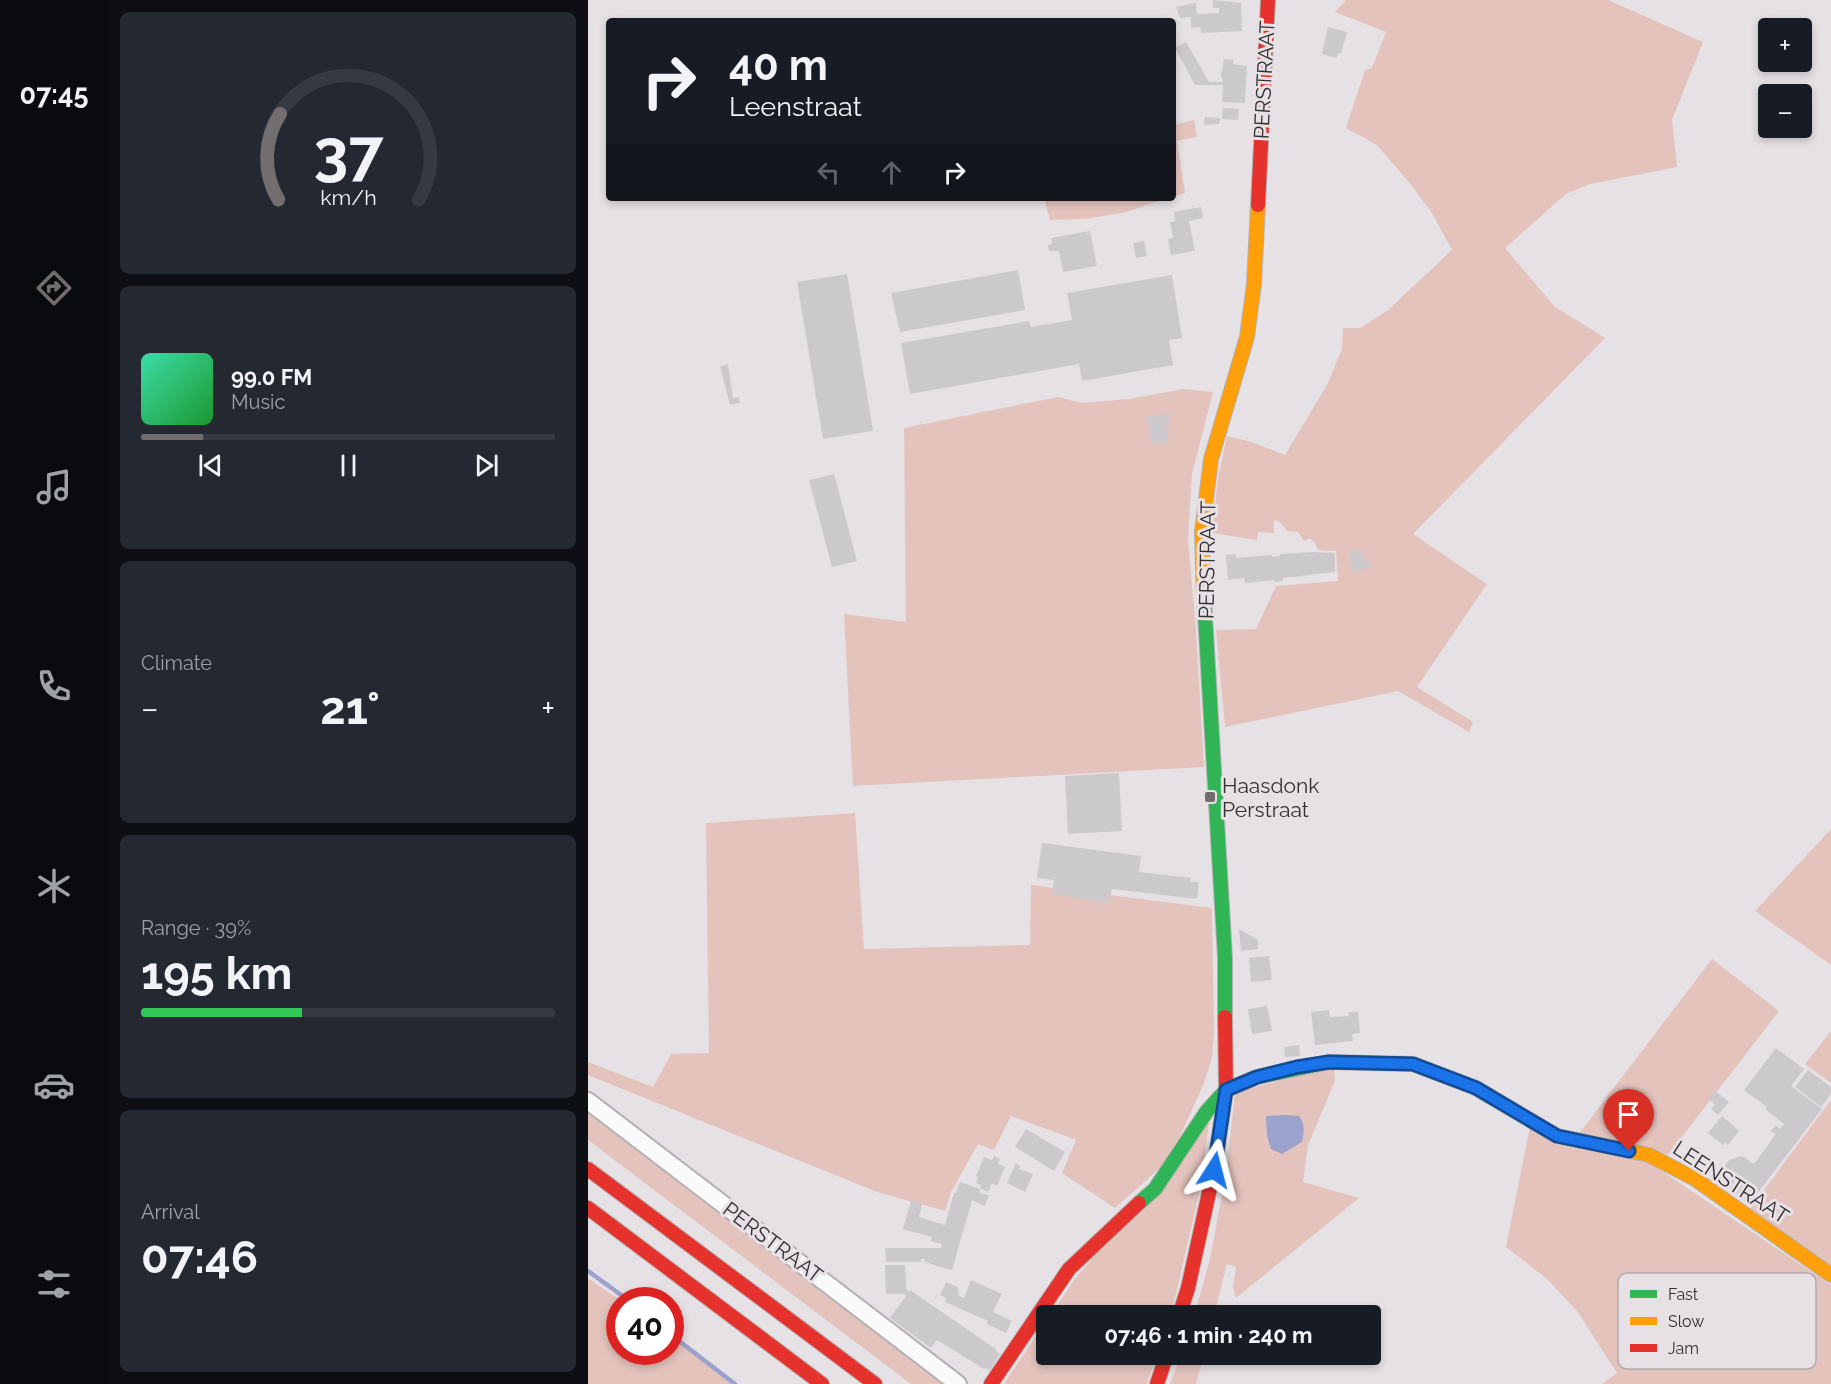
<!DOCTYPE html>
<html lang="en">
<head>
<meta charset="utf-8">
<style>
	body { margin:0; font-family:Raleway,sans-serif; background:#242831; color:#f1f3f6; height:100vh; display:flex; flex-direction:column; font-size:22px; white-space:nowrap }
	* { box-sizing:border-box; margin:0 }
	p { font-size:20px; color:#9ea1a6 }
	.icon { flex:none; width:33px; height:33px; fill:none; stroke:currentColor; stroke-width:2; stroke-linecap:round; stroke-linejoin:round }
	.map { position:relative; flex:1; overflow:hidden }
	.sheet { display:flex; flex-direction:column; gap:12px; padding:12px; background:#0d0f14; width:480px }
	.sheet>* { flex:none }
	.banner { position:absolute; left:18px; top:18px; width:570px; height:183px; border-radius:6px; box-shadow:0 3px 9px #0003; background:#171b24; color:#f1f3f6; overflow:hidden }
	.buttons { position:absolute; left:1170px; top:18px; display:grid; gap:12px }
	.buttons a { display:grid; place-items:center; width:54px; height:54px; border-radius:6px; background:#171b24; box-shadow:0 3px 9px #0003; font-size:30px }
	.speed { position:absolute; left:18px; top:1287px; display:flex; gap:12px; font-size:30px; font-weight:700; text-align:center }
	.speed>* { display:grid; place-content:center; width:78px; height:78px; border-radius:50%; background:#171b24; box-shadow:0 3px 9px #0003; line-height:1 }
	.speed .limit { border:9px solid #d22; background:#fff; color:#111 }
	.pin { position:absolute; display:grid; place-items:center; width:51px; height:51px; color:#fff; margin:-62px -26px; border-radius:50% 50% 50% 0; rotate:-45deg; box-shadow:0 0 6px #0007 }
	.pin .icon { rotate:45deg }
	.me { position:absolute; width:66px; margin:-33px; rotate:9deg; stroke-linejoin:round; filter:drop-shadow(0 0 4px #0008) }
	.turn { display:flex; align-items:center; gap:21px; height:126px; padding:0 24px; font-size:27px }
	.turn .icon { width:78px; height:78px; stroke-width:2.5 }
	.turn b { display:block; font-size:42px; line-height:51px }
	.lanes { display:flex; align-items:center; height:57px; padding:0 24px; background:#0003; justify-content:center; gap:30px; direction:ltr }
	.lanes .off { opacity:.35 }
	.big { font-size:45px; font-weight:700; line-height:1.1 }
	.sheet .card { flex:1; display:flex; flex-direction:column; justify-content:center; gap:9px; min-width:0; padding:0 21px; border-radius:9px; background:#242831 }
	.sheet .dial { align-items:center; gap:0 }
	.dial svg { height:156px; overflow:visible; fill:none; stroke:#363941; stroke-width:7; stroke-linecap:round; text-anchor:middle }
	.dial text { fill:#f1f3f6; stroke:none }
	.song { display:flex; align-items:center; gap:18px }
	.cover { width:72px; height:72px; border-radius:9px; background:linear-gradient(135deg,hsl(160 70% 55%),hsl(130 70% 35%)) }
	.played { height:6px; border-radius:3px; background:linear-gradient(90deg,#726e70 15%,#363941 15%) }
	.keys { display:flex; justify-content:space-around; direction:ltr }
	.heat { display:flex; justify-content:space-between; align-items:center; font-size:33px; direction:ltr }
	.charge { height:9px; border-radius:4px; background:linear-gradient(90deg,#34c759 39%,#363941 0) }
	.trip { position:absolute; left:448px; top:1305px; width:345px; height:60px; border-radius:6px; background:#171b24; box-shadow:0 3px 9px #0003; font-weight:700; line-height:60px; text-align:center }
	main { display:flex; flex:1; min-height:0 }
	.menu { display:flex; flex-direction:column; width:108px; justify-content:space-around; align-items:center; background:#090b0e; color:#9ea1a6 }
	.menu .icon { width:42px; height:42px }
	.menu .current { color:#726e70 }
	.menu b { font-size:27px; color:#f1f3f6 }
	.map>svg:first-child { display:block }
	.green { fill:#e4c3bd }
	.water { fill:#9ba2cc }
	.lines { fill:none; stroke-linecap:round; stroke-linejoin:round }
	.stream { stroke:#9ba2cc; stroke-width:4.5 }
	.building { fill:#ccc9cc }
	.street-casing { stroke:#b4b1b3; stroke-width:20 }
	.fast-casing { stroke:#b4b1b3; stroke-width:16 }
	.slow-casing { stroke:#b4b1b3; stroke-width:16 }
	.jam-casing { stroke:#b4b1b3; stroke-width:16 }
	.street { stroke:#fbfafb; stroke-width:16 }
	.fast { stroke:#30b455; stroke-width:14 }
	.slow { stroke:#ff9f0a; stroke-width:14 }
	.jam { stroke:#e5322d; stroke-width:14 }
	.route-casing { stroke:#114b97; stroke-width:15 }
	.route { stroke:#1a73e8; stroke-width:10 }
	.poi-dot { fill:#726e70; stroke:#e7e0e5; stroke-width:2 }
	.labels { text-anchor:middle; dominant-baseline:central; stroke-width:6; stroke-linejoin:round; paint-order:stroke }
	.street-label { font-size:21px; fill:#333032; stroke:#e7e0e5 }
	.poi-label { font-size:21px; fill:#333032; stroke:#e7e0e5; text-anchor:start }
	.key { fill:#e7e0e5; stroke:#b1abaf; stroke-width:1.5 }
	.key-label { font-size:16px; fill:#333032 }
</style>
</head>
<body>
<main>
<nav class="menu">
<b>07:45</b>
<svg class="icon current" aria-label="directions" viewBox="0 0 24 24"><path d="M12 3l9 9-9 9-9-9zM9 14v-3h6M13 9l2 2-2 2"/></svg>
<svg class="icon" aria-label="music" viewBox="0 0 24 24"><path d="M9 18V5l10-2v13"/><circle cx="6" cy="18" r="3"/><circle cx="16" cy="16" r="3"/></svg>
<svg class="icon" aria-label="phone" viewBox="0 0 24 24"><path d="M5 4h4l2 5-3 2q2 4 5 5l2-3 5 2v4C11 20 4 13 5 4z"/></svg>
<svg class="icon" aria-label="climate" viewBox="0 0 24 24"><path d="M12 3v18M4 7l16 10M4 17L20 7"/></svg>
<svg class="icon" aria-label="car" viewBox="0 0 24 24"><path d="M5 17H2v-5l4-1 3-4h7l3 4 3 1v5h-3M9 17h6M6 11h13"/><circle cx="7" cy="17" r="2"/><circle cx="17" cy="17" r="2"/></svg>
<svg class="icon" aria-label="filters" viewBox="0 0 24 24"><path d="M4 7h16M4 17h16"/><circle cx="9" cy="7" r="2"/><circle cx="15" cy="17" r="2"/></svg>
</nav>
<section class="sheet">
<div class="card dial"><svg viewBox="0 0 100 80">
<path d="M14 69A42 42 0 1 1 86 69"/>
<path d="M14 69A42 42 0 0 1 15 25" stroke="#726e70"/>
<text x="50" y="56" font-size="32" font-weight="700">37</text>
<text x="50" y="72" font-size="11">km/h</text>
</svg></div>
<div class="card">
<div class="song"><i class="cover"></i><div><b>99.0 FM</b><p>Music</p></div></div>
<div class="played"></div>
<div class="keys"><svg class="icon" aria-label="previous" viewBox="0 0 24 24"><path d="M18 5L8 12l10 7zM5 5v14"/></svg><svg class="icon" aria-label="pause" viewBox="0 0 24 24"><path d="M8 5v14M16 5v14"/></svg><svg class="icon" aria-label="next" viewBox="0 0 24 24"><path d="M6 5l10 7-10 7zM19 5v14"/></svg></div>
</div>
<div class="card"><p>Climate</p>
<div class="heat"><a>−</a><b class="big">21°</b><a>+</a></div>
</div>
<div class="card"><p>Range · 39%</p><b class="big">195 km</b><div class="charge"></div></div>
<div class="card"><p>Arrival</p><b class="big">07:46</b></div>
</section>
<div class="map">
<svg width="1243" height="1384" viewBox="0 0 1243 1384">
	<rect width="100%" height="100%" fill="#e6e1e4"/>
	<!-- green -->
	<g class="green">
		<polygon points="758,0 1020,0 1115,42 1084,120 1089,167 1002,184 978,194 917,248 966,306 1017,338 825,534 899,584 829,687 885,722 881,732 810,691 637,727 628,630 668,629 688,586 750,581 748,551 730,550 727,543 722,538 716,541 710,532 699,531 692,522 686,520 686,533 670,532 669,540 624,533 630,478 639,436 664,442 697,455 739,385 754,349 755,328 772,328 800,310 864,250 844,213 820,181 789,145 758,128 777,70 784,68 798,32 747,12"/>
		<polygon points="606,120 609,137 589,141 597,193 585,196 585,125"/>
		<polygon points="456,198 580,198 535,213 496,219 462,220"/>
		<polygon points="596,389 625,392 604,474 600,539 608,631 616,767 265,786 256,614 318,622 316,428 470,397 493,403 540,399"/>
		<polygon points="267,813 276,949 442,945 443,885 624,908 626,1035 624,1057 616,1083 592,1136 573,1167 527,1208 474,1173 488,1140 423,1116 406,1150 390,1144 363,1192 357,1211 289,1192 0,1075 0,1062 65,1087 83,1054 121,1053 118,823"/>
		<polygon points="1243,829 1243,965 1167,911"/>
		<polygon points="1124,959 1191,1011 1080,1155 990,1135"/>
		<polygon points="1243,1031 1243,1083 1217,1064"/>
		<polygon points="746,1067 747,1081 720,1145 715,1182 771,1198 648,1298 645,1287 648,1267 639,1264 626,1315 606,1316 622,1259 639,1167 647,1092"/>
		<polygon points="1243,1100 1243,1271 1161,1210"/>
		<polygon points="0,1113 355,1384 323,1384 0,1140"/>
		<polygon points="621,1122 613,1186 583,1315 462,1316 486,1280"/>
		<polygon points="942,1127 1059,1161 1243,1285 1243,1384 1014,1384 1029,1373 989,1311 959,1279 918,1247"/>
		<polygon points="0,1278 32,1300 32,1352 82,1352 83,1337 148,1384 0,1384"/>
		<polygon points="459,1319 459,1354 569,1355 559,1384 416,1384"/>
		<polygon points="593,1355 616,1355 608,1384 582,1384"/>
	</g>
	<!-- water -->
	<path class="water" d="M697 1115 711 1116C717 1124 716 1132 714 1142L694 1154 683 1149 679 1136 678 1116Z"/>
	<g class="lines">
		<!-- stream -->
		<g class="stream">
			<polyline points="0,1271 40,1300"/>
			<polyline points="82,1334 147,1384"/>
		</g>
	</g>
	<!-- building -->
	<g class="building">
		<polygon points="625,0 653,3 654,31 613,33 612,27 603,28 603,17 592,18 588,7 608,3 609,14 631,13 631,8 625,8"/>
		<polygon points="740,27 759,32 753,53 751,53 748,58 734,54"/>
		<polygon points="598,42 621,82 635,82 633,76 636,59 646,60 645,64 659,66 657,103 634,102 635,85 607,85 587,48"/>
		<polygon points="635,108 651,109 650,120 634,119"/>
		<polygon points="617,117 632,118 631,124 616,125"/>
		<polygon points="613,207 615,218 601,221 607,251 583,255 580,239 585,238 582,222 587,222 586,212"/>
		<polygon points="502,231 509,266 475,272 471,251 461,251 460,245 464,244 463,238"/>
		<polygon points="556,241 559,256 548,258 545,243"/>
		<polygon points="430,270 437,310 312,332 303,293"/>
		<polygon points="259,274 285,431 235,439 209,282"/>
		<polygon points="584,275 594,338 581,340 585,365 494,381 491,364 322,394 313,343 441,321 443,327 484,320 479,293"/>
		<polygon points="140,364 145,398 151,397 152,403 142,405 132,366"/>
		<polygon points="581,414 582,424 578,425 581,442 564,444 559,417"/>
		<polygon points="246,474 269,561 244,567 221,480"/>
		<polygon points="774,551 776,562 783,561 783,566 776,567 777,570 764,572 761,552"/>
		<polygon points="725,552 747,553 747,572 695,578 695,581 687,582 686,580 657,583 656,578 640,580 638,555 648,554 648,558 684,555 684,557 692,556 692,554"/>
		<polygon points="531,773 534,831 480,834 477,776"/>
		<polygon points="454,843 553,856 551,872 603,878 602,882 611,882 609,899 524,889 521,903 464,894 466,880 449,878"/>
		<polygon points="651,929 670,940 670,949 653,951"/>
		<polygon points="681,956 684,980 663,982 661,958"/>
		<polygon points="679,1006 684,1031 664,1034 660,1009"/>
		<polygon points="741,1010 742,1017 761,1016 761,1012 770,1012 772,1033 764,1034 765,1041 727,1045 723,1012"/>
		<polygon points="711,1045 712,1056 697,1057 696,1047"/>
		<polygon points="1188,1048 1216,1069 1203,1086 1234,1109 1162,1203 1128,1178 1141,1160 1154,1156 1166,1164 1188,1134 1183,1131 1188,1125 1192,1129 1196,1124 1177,1109 1179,1107 1156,1090"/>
		<polygon points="1220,1070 1243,1087 1243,1094 1233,1107 1207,1087"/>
		<polygon points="1127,1091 1141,1102 1130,1115 1123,1109 1127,1105 1121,1099"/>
		<polygon points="1134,1116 1151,1131 1140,1145 1137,1142 1135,1145 1120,1133"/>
		<polygon points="438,1129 477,1152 466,1171 427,1147"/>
		<polygon points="406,1156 412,1159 410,1164 417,1167 409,1186 404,1183 400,1192 392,1188 393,1185 388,1183 390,1177 388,1176 396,1157 404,1160"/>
		<polygon points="428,1163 432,1166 431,1169 445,1174 437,1192 419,1183"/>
		<polygon points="372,1182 392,1189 391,1193 401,1195 397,1206 384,1200 364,1270 348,1266 336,1261 337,1259 333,1259 333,1262 298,1262 297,1248 353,1248 354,1244 343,1241 344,1237 315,1229 323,1201 334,1204 331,1217 357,1225 366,1193 368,1193"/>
		<polygon points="297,1265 317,1265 318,1289 321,1292 322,1290 409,1350 408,1351 412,1354 402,1370 397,1368 396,1369 349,1340 343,1348 302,1318 318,1296 316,1294 298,1294"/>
		<polygon points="383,1280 414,1294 405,1312 424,1321 418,1333 399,1324 400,1321 357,1302 358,1298 352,1295 358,1282 370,1287 371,1296 376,1298"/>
	</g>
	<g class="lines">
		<!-- street casing -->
		<g class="street-casing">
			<polyline id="street" points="0,1101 370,1384"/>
		</g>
		<!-- fast casing -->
		<g class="fast-casing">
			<g id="fast">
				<polyline points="616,598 637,958 637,1017"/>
				<polyline points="551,1203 567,1189 619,1111 638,1090 669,1077 741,1062 825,1064 888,1088 969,1136 994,1141"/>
			</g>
		</g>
		<!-- slow casing -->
		<g class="slow-casing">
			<g id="slow">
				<polyline points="616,598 614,532 623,459 659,337 666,284 670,205"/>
				<polyline points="994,1141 1061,1155 1107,1179 1243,1275"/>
			</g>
		</g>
		<!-- jam casing -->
		<g class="jam-casing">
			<g id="jam">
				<polyline points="670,205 680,0"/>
				<polyline points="0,1169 287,1384"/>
				<polyline points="0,1208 234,1384"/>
				<polyline points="591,1316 600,1288 626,1170 638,1090 637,1017"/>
				<polyline points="403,1384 481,1269 551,1203"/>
				<polyline points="569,1384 579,1354"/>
			</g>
		</g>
		<!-- street -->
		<use href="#street" class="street"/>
		<!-- fast -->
		<use href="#fast" class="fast"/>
		<!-- slow -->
		<use href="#slow" class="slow"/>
		<!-- jam -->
		<use href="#jam" class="jam"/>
	</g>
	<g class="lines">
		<!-- route casing -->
		<g class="route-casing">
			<polyline id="route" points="626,1170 638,1090 669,1077 709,1067 741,1062 825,1064 888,1088 969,1136 1041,1151"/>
		</g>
		<!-- route -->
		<use href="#route" class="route"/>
	</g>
	<!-- markers -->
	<rect class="poi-dot" x="616" y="791" width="12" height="12" rx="3"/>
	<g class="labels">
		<!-- street labels -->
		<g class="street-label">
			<text transform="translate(676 80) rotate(-87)">PERSTRAAT</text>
			<text transform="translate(619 560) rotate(-89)">PERSTRAAT</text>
			<text transform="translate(1143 1182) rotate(33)">LEENSTRAAT</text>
			<text transform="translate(185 1242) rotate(37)">PERSTRAAT</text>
		</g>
		<!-- poi labels -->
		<g class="poi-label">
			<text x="634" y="785">Haasdonk<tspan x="634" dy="24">Perstraat</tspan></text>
		</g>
	</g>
	<!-- legend -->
	<rect x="1030" y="1273" width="198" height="96" rx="9" class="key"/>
	<rect x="1042" y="1290" width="27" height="8" fill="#30b455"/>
	<rect x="1042" y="1317" width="27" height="8" fill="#ff9f0a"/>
	<rect x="1042" y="1344" width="27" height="8" fill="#e5322d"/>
	<g class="key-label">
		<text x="1080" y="1300">Fast</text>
		<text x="1080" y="1327">Slow</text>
		<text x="1080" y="1354">Jam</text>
	</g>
</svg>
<div class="buttons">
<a>+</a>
<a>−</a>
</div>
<div class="speed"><div class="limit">40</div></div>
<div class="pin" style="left:1041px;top:1151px;background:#d93025"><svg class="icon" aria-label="arrive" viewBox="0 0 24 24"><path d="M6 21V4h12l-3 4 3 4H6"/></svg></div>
<svg class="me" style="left:626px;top:1170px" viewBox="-20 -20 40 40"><path d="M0-17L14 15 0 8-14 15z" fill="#1a73e8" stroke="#fff" stroke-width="4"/></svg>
<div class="trip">07:46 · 1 min · 240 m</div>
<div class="banner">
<div class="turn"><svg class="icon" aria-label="right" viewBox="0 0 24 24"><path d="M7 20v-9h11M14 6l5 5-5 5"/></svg><div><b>40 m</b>Leenstraat</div></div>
<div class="lanes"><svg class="icon off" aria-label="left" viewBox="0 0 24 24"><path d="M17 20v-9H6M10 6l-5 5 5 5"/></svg><svg class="icon off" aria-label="ahead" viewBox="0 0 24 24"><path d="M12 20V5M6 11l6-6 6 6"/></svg><svg class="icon" aria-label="right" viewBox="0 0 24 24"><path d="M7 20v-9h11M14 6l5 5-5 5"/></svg></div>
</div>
</div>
</main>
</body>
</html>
